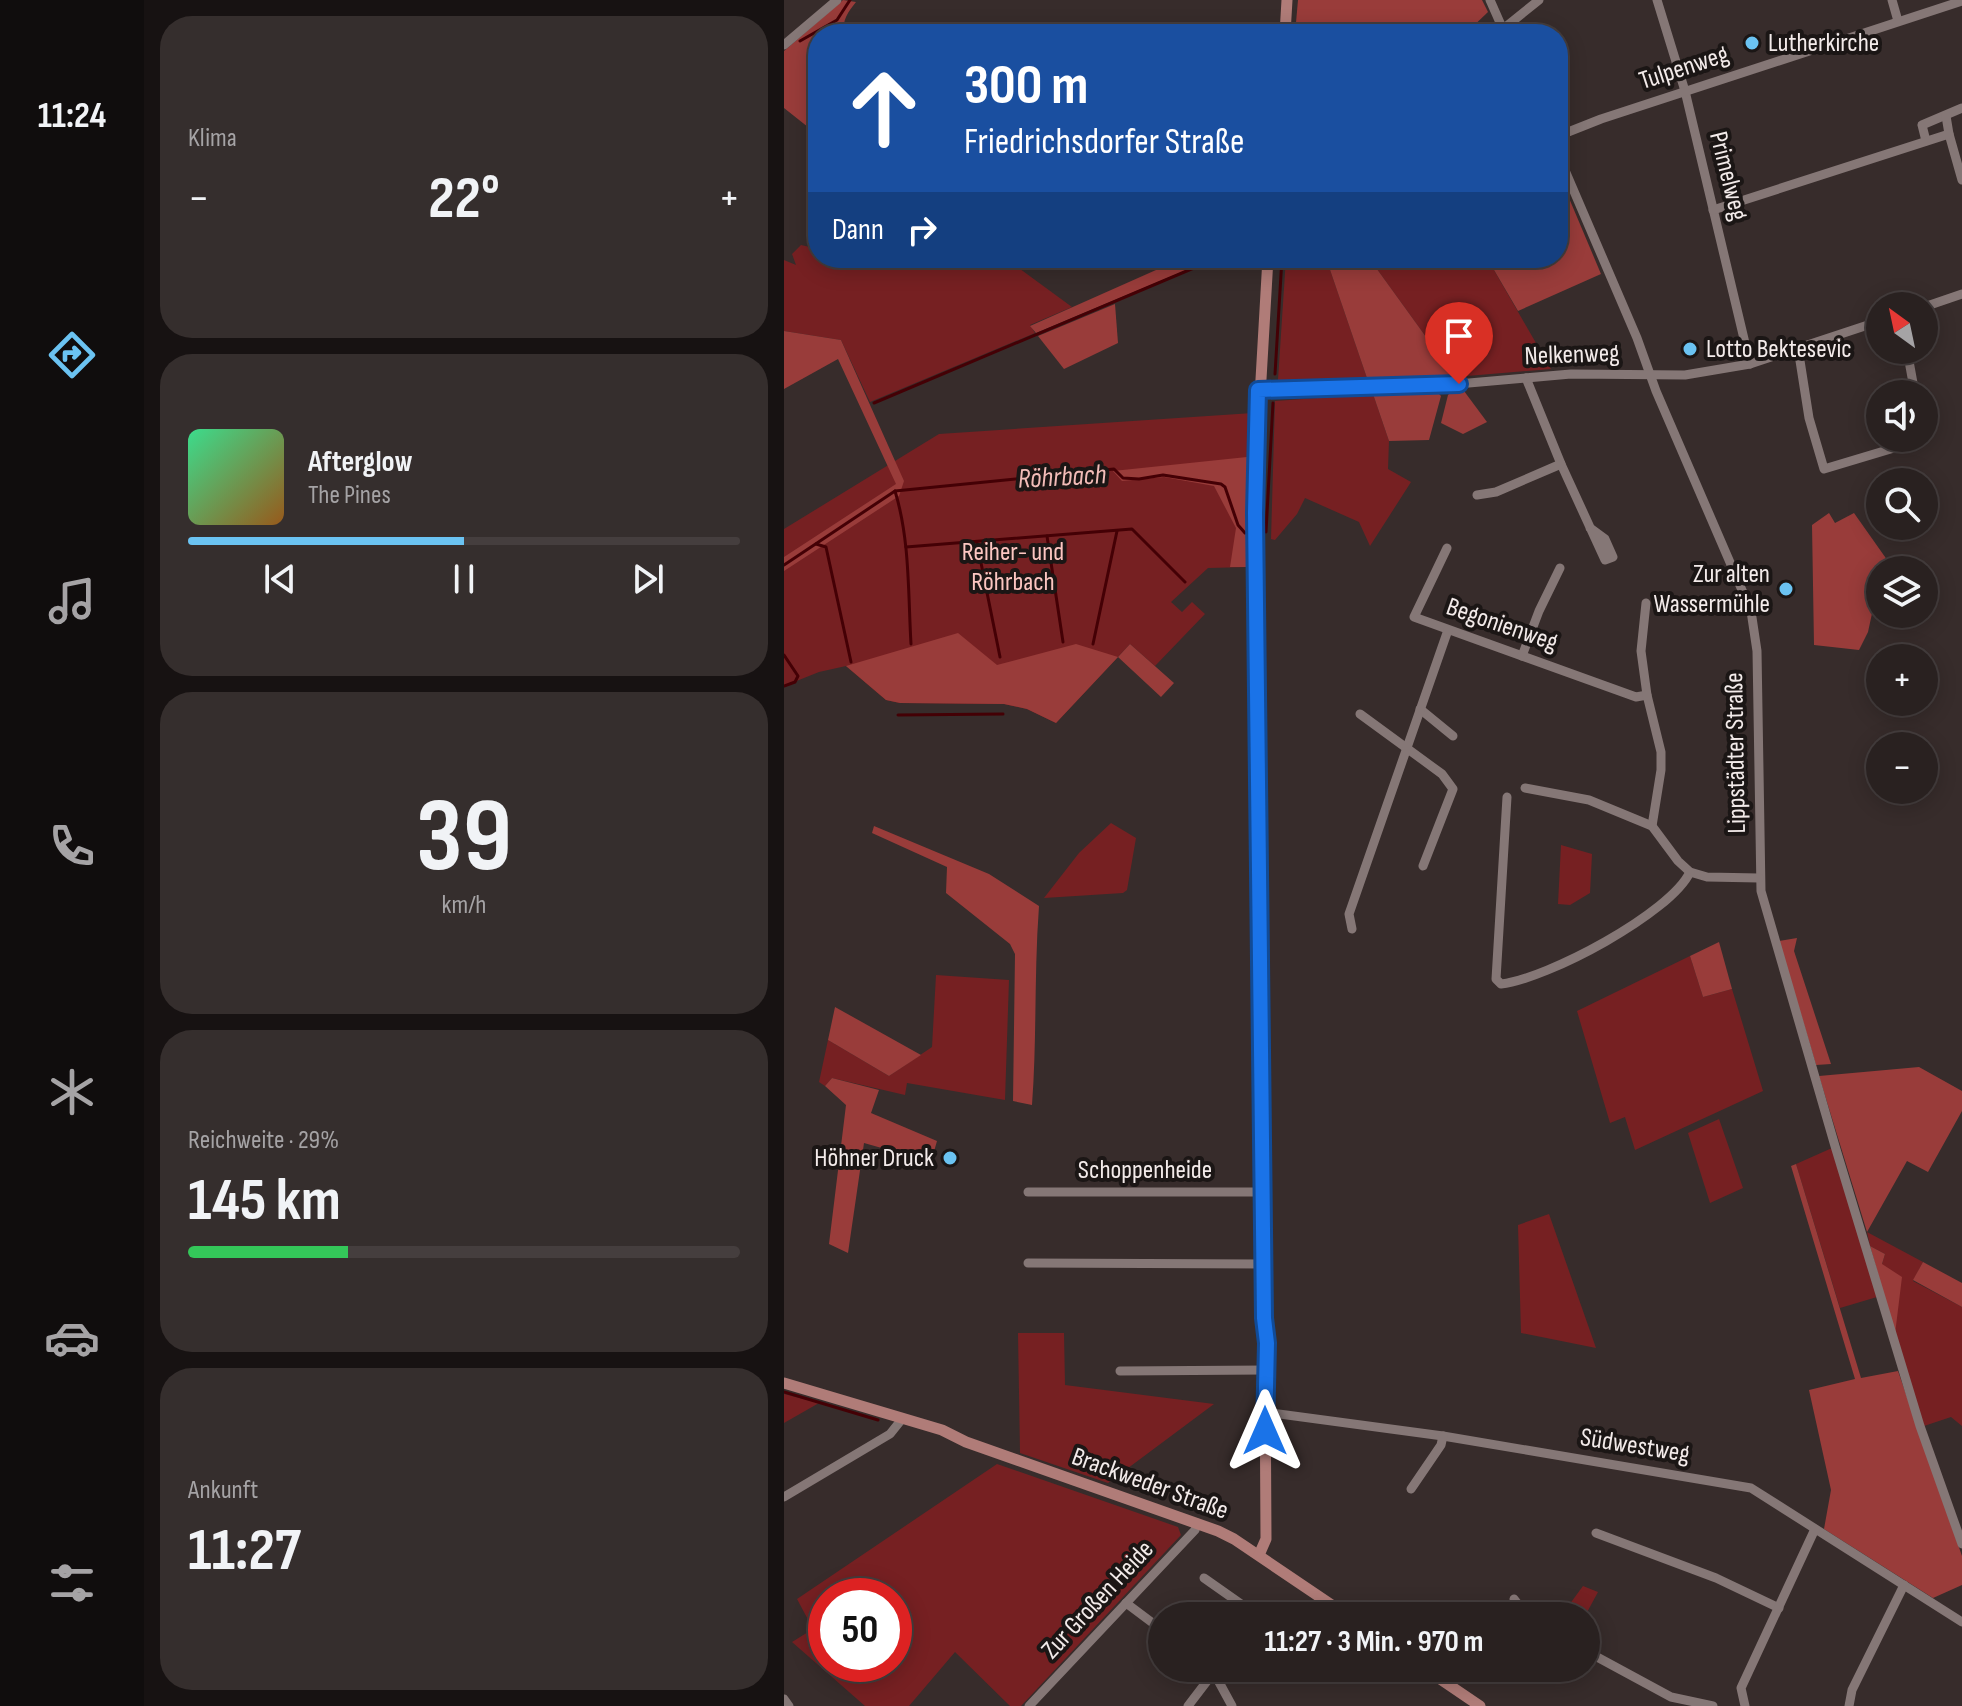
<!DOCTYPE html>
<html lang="de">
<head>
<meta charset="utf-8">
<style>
	body { margin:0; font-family:"Sofia Sans Condensed",sans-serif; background:#352e2d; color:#f1f3f6; height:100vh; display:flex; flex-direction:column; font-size:30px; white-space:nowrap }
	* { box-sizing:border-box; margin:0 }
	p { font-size:26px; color:#a5a3a5 }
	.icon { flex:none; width:44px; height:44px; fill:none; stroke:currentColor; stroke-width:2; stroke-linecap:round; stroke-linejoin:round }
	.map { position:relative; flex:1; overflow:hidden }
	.details { display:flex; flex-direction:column; gap:16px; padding:16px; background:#171212; width:640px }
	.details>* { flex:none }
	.guide { position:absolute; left:24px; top:24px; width:760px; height:244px; border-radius:32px; box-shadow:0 4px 20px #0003,0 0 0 2px #453e3e; background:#1a4fa0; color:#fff; overflow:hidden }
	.needle { width:52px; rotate:327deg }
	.tools { position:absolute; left:1082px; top:292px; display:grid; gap:16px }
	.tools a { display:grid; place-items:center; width:72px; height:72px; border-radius:50%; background:#292120; box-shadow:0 4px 20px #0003,0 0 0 2px #453e3e; font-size:40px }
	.speed { position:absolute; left:24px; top:1578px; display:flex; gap:16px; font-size:40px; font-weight:700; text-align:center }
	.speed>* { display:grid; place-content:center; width:104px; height:104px; border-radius:50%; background:#292120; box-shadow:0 4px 20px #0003,0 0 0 2px #453e3e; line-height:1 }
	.speed .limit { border:12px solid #d22; background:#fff; color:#111 }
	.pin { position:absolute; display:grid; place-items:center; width:68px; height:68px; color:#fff; margin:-82px -34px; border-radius:50% 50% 50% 0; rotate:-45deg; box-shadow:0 0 8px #0007 }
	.pin .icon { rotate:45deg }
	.me { position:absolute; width:88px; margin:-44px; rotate:0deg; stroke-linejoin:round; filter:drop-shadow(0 0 6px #0008) }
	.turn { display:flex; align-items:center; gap:28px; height:168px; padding:0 24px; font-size:36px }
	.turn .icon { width:104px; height:104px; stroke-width:2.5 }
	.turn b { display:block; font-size:56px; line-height:68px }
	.then { display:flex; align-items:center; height:76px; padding:0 24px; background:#0003; gap:16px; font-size:30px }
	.big { font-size:60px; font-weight:700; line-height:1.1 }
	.details .tile { flex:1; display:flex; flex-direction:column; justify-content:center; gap:12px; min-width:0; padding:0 28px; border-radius:32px; background:#352e2d }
	.details .dial { align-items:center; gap:0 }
	.dial b { font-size:104px; line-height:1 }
	.song { display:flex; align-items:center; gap:24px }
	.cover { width:96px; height:96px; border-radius:12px; background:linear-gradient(135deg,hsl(150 70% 55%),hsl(30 70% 35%)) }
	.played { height:8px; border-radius:4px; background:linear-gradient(90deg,#6bc3f2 50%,#453e3e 50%) }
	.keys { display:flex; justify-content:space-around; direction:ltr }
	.heat { display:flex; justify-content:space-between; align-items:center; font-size:44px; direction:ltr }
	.charge { height:12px; border-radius:6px; background:linear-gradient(90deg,#34c759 29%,#453e3e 0) }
	.trip { position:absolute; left:364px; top:1602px; width:452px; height:80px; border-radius:40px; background:#292120; box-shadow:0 4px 20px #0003,0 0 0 2px #453e3e; font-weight:700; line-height:80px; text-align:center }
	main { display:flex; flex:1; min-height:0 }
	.tab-bar { display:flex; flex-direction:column; width:144px; justify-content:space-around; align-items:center; background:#100d0d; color:#a5a3a5 }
	.tab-bar .icon { width:56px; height:56px }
	.tab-bar .current { color:#6bc3f2 }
	.tab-bar b { font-size:36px; color:#f1f3f6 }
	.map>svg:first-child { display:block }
	.green { fill:#762022; fill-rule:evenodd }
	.forest { fill:#993c3a }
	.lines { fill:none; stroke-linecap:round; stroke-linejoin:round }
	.stream { stroke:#440005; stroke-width:3 }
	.minor { stroke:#857776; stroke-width:9 }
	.major { stroke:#b07c78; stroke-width:11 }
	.route-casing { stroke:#114b97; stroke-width:20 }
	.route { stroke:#1a73e8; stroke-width:14 }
	.poi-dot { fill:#6bc3f2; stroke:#1b1615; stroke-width:3 }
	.labels { text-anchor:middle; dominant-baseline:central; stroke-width:8; stroke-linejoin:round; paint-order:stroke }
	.poi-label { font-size:26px; fill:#f3ebea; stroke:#1b1615; text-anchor:start }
	.street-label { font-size:26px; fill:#f3ebea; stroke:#1b1615 }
	.park-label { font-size:26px; fill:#fcc6c1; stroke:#1b1615 }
	.water-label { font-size:28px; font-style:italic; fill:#f2bcb8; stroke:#1b1615 }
</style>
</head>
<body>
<main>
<nav class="tab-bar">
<b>11:24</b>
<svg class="icon current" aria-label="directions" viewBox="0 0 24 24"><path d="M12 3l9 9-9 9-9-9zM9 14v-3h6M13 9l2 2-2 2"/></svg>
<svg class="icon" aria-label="music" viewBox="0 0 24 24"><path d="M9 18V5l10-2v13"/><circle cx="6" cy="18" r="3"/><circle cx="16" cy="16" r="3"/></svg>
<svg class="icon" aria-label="phone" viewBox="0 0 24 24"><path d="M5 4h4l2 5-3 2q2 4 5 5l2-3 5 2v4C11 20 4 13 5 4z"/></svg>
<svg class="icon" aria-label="climate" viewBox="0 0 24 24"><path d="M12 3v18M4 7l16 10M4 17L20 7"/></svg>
<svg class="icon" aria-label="car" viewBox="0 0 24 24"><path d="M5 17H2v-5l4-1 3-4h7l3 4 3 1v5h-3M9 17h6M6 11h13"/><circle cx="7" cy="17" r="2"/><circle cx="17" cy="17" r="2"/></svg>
<svg class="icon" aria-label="filters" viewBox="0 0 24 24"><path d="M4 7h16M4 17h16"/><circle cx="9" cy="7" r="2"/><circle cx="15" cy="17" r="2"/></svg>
</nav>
<section class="details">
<div class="tile"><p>Klima</p>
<div class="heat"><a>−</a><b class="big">22°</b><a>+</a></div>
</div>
<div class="tile">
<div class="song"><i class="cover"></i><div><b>Afterglow</b><p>The Pines</p></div></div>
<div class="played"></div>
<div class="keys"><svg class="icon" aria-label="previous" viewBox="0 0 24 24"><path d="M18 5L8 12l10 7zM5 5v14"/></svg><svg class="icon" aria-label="pause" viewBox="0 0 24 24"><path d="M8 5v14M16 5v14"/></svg><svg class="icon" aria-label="next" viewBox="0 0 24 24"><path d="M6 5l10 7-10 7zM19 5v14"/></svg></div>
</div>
<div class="tile dial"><b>39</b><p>km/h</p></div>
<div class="tile"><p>Reichweite · 29%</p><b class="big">145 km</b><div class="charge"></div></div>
<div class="tile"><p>Ankunft</p><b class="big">11:27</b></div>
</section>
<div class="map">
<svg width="1178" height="1706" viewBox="0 0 1178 1706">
	<rect width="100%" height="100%" fill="#372c2b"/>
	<!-- green -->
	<g class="green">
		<polygon points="17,245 34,249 34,258 221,258 288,307 246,325 251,333 86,402 57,340 0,331 0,260 12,265 8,254"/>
		<polygon points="502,258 542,258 584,381 501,383 494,380"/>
		<polygon points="585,258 703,258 767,369 671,377"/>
		<polygon points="589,394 605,441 604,469 627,482 586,546 575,522 521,498 513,514 491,540 487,539 491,401"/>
		<polygon points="469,413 464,482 465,567 424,568 387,602 398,612 408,602 421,614 371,666 346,644 272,723 243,709 220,704 116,703 102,700 62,666 35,672 0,686 0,529 155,434"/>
		<polygon points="327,823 352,838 343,890 339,893 260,898 295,853"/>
		<polygon points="777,845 808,854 806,893 786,905 774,904"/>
		<polygon points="906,956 919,997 948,989 979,1091 851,1150 841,1117 826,1123 793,1011"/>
		<polygon points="152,975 225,980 221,1100 123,1083 121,1095 48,1078 41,1086 35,1082 44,1040 105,1076 148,1047"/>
		<polygon points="935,1119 959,1188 926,1203 904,1133"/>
		<polygon points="1048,1148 1093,1297 1056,1308 1012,1164"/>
		<polygon points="765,1214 812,1348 737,1333 734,1225"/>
		<polygon points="1083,1232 1139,1262 1129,1281 1178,1307 1178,1426 1167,1417 1140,1426 1111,1334 1098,1264 1101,1254 1086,1246"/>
		<polygon points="234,1333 280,1333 281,1385 430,1404 324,1483 236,1453"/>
		<polygon points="0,1394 35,1403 0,1423"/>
		<path d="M213 1464 394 1527 397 1535 237 1706H226L171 1652 125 1706H81L8 1642 29 1629 13 1599ZM42 1596H110V1664H42Z"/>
		<polygon points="799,1586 814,1592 801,1616 777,1616"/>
	</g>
	<!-- forest -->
	<g class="forest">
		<path d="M59 0 72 2C64 12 58 20 60 34H34V67L27 73 34 81V135L0 108V51Z"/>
		<polygon points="514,0 698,0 704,12 681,34 511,34"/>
		<polygon points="774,172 817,274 734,311 703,258 774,258"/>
		<polygon points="399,258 431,258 252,333 246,326"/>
		<polygon points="542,258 585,258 671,377 584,381"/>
		<polygon points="331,304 334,343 280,369 254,336"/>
		<polygon points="0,331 57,340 120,481 115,496 0,571 0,557 112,484 54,359 0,389"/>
		<polygon points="680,391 703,422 679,434 657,423 664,395 667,392"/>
		<polygon points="654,393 657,396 645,440 605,441 589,394"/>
		<polygon points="463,457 465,567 446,567 452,528 430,486 380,477 338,481 329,471"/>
		<polygon points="1045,513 1051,523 1070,513 1106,564 1101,570 1096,570 1096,577 1085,590 1092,595 1084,632 1075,650 1030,645 1028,525"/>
		<polygon points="174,633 213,665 292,644 334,657 346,644 390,683 377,697 334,657 272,723 243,709 220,704 116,703 102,700 62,666"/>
		<path d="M90 826 205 874 255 906C250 972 253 1038 248 1105L229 1101 231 954 226 944 162 893 163 867 88 833Z"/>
		<polygon points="1013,938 1010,951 1047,1064 1032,1065 995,941"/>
		<polygon points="935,942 948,989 919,997 906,956"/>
		<polygon points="51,1007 137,1055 105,1076 44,1040"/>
		<polygon points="1135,1067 1178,1091 1178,1111 1144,1172 1123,1161 1083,1232 1035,1076"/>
		<polygon points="48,1078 95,1090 87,1113 153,1141 147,1162 80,1143 64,1253 45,1244 62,1105 41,1086"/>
		<polygon points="1012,1164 1077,1378 1114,1371 1178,1556 1178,1585 1149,1598 1040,1529 1047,1490 1025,1390 1071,1379 1007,1166"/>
		<polygon points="1086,1246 1101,1254 1098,1264 1118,1277 1111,1334"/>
		<polygon points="1139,1262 1178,1283 1178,1307 1129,1280"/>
	</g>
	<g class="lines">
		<!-- stream -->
		<g class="stream">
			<polyline points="16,41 53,20 66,0"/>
			<polyline points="491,374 498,258"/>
			<polyline points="90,403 424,262"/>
			<path d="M111 491C126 540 124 593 127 644"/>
			<polyline points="482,532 489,403"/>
			<polyline points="263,536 279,642"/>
			<polyline points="193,543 216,657"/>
			<polyline points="32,544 42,547 67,662"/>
			<polyline points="122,547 348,529 401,582"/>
			<polyline points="0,565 111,491 330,469 339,478 355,479 379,475 437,484 441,487 454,525 461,533"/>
			<polyline points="309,644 333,531"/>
			<polyline points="0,655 14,676 11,682 0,686"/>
			<polyline points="479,655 482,932"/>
			<polyline points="114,715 219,714"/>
			<polyline points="483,960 484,1128"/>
			<polyline points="0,1392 94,1420"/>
		</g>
		<!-- minor -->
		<g class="minor">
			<polyline points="706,0 721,34"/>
			<polyline points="873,0 901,91 966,364"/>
			<polyline points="1108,0 1114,21"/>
			<polyline points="719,29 755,0"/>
			<polyline points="0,45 53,0"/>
			<polyline points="1165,134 1178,180"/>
			<polyline points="774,136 817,119 1178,1"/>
			<polyline points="1142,141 1138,125 1178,108"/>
			<polyline points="774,154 853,338 872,391 967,611 973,651 977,891 1051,1146 1136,1426 1178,1544"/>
			<polyline points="929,210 1165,134 1162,116"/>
			<polyline points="1140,307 1178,294"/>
			<polyline points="1014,348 1025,418 1040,469 1130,442 1134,438"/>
			<polyline points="1123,350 1131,394"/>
			<polyline points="742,378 777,464 821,560 829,557 821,539 806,528"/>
			<polyline points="474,390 662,385 787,374 901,375 966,364 1096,321"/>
			<polyline points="693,495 712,492 777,464"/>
			<polyline points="663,548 630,617 852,697 863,695"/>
			<polyline points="862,603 857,651 863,695 877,752 877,770 868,826"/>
			<polyline points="738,656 755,611 776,568"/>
			<polyline points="636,709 669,736"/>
			<polyline points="576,714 658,774 669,789 639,866"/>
			<polyline points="741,788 805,800 868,826 894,861 906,872 923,877 975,878"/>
			<path d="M723 797 712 979 717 984C763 979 887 913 906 872"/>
			<polyline points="568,929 565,914 664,630"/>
			<polyline points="244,1192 479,1192"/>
			<polyline points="244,1263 479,1264"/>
			<polyline points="336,1371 481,1370"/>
			<polyline points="481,1412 659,1436 967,1488 1178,1622"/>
			<polyline points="627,1489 657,1445 659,1436"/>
			<polyline points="0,1497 106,1434 118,1419"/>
			<polyline points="812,1533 932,1578 995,1608"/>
			<polyline points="420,1578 474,1616"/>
			<polyline points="730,1599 743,1616"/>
			<polyline points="342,1603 378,1630"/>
			<polyline points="802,1651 887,1697 929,1706"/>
			<polyline points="429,1671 448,1706"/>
			<polyline points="0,1699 5,1706"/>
			<polyline points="245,1706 411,1530 413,1523"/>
			<polyline points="404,1706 433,1668"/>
			<polyline points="961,1706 957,1688 1031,1529"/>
			<polyline points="1065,1706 1068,1690 1120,1585"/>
		</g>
		<!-- major -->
		<g class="major">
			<polyline points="501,34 503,0"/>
			<polyline points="0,1383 158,1430 182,1442 434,1531 450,1539 564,1616"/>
			<polyline points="475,1555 482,1539 481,1367 483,1343 480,1318 471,483 484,258"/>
			<polyline points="640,1668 696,1706"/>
		</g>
	</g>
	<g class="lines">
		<!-- route casing -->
		<g class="route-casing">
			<polyline id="route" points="481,1431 483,1343 480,1318 471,513 474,390 675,384"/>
		</g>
		<!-- route -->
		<use href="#route" class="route"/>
	</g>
	<!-- markers -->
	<g class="poi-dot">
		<circle cx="968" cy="43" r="8"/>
		<circle cx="906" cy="349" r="8"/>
		<circle cx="1002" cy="589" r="8"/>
		<circle cx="166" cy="1158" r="8"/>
	</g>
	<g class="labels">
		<!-- poi labels -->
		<g class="poi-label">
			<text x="984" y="43">Lutherkirche</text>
			<text x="922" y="349">Lotto Bektesevic</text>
			<text x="986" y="574" text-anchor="end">Zur alten<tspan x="986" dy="30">Wassermühle</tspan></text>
			<text x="150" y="1158" text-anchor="end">Höhner Druck</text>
		</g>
		<!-- street labels -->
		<g class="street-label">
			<text transform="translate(900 68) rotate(-18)">Tulpenweg</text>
			<text transform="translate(944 176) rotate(76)">Primelweg</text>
			<text transform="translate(788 355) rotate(-2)">Nelkenweg</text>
			<text transform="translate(718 625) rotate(19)">Begonienweg</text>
			<text transform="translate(952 753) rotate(-91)">Lippstädter Straße</text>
			<text x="361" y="1170">Schoppenheide</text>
			<text transform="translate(851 1446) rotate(9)">Südwestweg</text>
			<text transform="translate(366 1484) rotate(20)">Brackweder Straße</text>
			<text transform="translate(314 1600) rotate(-47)">Zur Großen Heide</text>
		</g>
		<!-- park labels -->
		<g class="park-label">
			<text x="229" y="552">Reiher- und<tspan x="229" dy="30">Röhrbach</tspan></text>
		</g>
		<!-- water labels -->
		<g class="water-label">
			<text transform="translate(278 477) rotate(-3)">Röhrbach</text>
		</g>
	</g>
</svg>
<div class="tools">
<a><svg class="needle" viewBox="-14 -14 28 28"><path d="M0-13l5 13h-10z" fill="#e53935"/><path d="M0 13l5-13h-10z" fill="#a5a3a5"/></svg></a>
<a><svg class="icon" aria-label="sound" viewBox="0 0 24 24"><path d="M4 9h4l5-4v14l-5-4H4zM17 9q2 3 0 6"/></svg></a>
<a><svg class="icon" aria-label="search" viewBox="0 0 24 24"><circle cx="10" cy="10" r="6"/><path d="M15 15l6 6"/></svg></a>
<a><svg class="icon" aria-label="layers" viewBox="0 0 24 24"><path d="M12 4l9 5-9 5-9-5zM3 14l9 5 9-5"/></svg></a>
<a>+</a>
<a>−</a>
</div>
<div class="speed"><div class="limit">50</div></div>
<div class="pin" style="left:675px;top:384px;background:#d93025"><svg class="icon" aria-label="arrive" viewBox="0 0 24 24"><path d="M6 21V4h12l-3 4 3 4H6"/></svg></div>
<svg class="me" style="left:481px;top:1431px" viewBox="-20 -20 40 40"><path d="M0-17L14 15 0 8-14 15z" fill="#1a73e8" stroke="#fff" stroke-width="4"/></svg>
<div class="trip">11:27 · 3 Min. · 970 m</div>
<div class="guide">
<div class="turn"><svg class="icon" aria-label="ahead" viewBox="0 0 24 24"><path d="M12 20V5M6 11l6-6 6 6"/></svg><div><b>300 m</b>Friedrichsdorfer Straße</div></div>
<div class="then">Dann<svg class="icon" aria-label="right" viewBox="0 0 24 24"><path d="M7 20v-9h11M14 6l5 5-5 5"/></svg></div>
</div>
</div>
</main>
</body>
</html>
